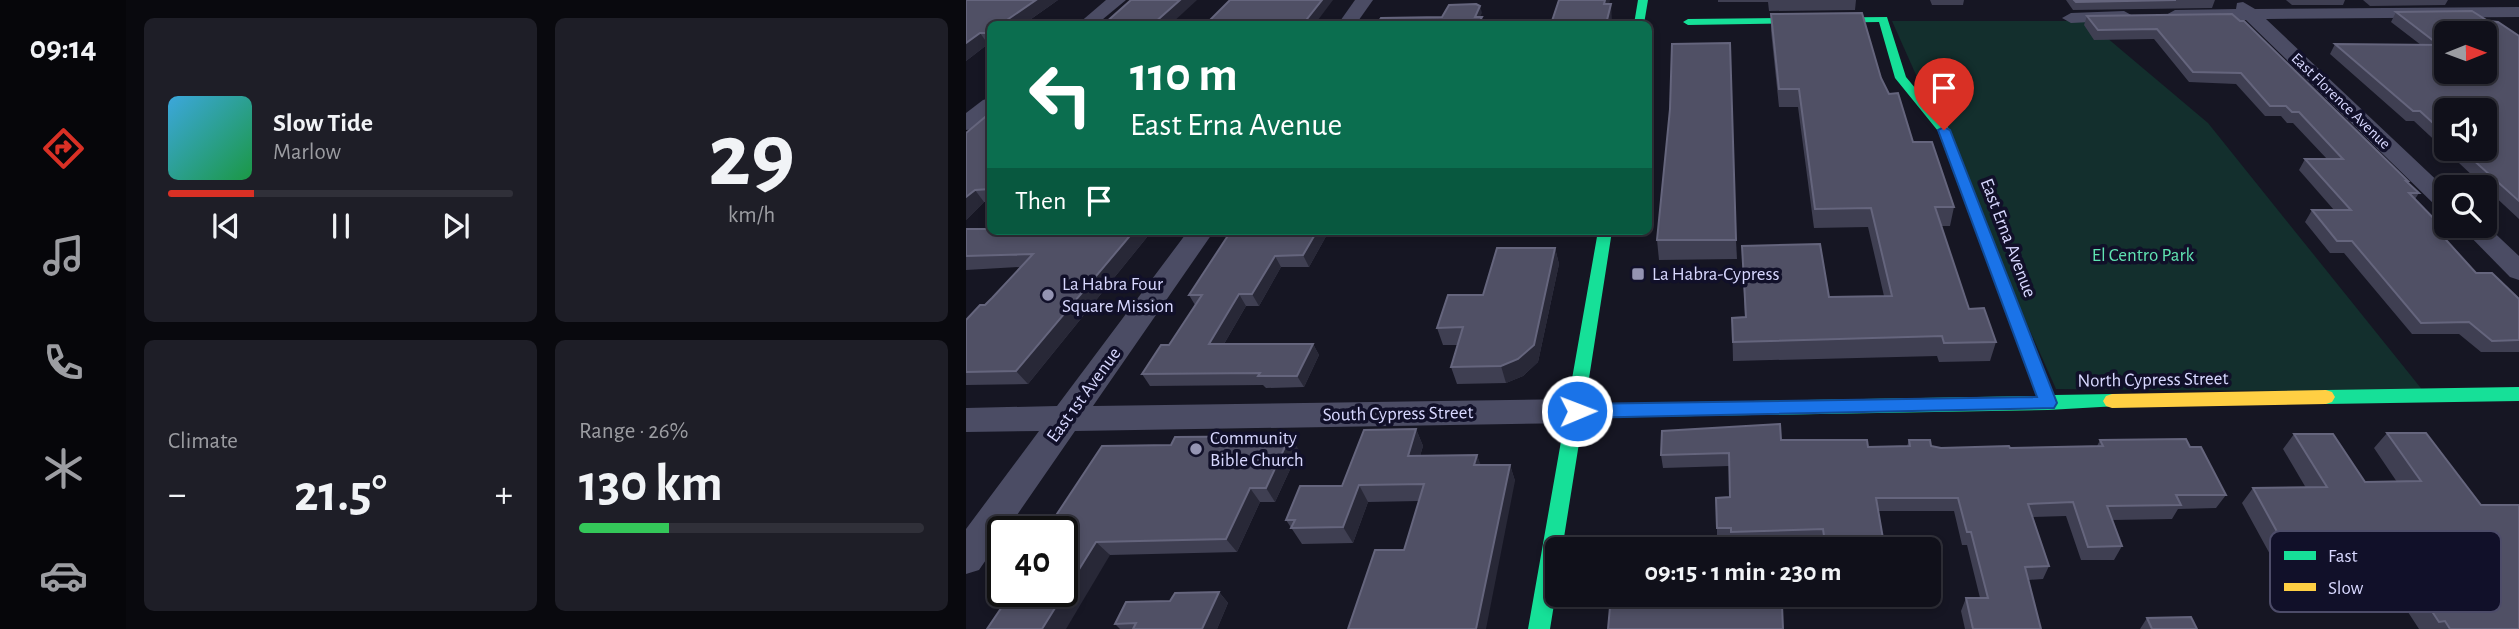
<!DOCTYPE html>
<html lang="en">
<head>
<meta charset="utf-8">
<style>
	body { margin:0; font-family:"Alegreya Sans",sans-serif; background:#1e1e27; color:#f1f3f6; height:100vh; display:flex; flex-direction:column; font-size:26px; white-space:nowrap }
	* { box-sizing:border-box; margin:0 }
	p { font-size:23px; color:#9c9da2 }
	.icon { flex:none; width:38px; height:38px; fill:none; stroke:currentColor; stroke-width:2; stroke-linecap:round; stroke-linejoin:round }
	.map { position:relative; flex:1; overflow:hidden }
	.details { display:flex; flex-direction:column; gap:18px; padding:18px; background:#09090e; width:840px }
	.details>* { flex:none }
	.banner { position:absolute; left:21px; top:21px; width:665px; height:214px; border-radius:10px; box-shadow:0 4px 10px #0003,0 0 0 2px #303039; background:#0b6e4f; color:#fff; overflow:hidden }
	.needle { width:46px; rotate:89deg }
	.controls { position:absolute; left:1468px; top:21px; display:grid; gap:14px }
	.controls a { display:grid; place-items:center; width:63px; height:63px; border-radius:10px; background:#10101a; box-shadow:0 4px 10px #0003,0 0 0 2px #303039; font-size:35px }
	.speed { position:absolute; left:21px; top:516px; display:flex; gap:14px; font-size:35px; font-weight:700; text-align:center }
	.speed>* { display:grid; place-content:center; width:91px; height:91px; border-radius:50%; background:#10101a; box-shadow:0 4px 10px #0003,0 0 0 2px #303039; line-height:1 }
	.speed .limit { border:4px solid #111; border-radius:10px; background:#fff; color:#111 }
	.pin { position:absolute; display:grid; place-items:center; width:60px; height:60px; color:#fff; margin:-72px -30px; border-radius:50% 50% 50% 0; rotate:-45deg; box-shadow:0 0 7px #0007 }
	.pin .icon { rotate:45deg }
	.me { position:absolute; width:77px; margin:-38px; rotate:89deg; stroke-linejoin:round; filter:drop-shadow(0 0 5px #0008) }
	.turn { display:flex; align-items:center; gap:24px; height:147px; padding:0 28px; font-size:32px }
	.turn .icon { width:91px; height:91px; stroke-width:2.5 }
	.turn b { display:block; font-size:49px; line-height:60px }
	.then { display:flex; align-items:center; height:66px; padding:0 28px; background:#0003; gap:14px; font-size:26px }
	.big { font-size:52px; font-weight:700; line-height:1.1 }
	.details .widget { flex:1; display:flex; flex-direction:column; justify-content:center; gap:10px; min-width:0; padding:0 24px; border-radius:10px; background:#1e1e27 }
	.details .dial { align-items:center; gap:0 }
	.dial b { font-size:91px; line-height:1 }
	.song { display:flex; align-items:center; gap:21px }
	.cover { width:84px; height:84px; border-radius:10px; background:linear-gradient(135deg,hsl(200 70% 55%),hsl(140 70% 35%)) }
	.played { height:7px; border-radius:4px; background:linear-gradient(90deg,#d93025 25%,#303039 25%) }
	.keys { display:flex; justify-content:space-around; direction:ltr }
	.heat { display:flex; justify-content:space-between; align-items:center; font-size:38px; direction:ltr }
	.charge { height:10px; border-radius:5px; background:linear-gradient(90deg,#34c759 26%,#303039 0) }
	.details .tiles { flex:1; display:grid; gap:18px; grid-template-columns:repeat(2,1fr) }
	.trip { position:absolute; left:579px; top:537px; width:396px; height:70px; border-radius:10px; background:#10101a; box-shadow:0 4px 10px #0003,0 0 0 2px #303039; font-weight:700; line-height:70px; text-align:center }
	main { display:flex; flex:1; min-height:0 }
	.menu { display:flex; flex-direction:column; width:126px; justify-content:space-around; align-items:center; background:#06060a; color:#9c9da2 }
	.menu .icon { width:49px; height:49px }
	.menu .on { color:#d93025 }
	.menu b { font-size:32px; color:#f1f3f6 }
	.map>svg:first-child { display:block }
	.green { fill:#132f2d }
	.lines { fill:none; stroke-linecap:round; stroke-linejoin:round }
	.street { fill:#4b4c64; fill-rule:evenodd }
	.fast { fill:#16e098; fill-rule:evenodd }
	.slow { fill:#ffcf43; fill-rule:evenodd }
	.wall { fill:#3f3f52; fill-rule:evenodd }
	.shaded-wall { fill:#282837 }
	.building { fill:#505065; stroke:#65657d; stroke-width:2; fill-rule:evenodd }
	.route { fill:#1a73e8; stroke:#114b97; stroke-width:2 }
	.poi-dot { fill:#9494b2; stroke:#111029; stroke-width:2.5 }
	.labels { text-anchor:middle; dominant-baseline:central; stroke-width:7; stroke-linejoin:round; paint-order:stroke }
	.far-street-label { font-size:16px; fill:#d8d8ff; stroke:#111029 }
	.street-label { font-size:19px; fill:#d8d8ff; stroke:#111029 }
	.park-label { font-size:19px; fill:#60e3b2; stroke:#111029 }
	.poi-label { font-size:19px; fill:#d8d8ff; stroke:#111029; text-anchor:start }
	.key { fill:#111029; stroke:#4d4c69; stroke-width:2 }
	.key-label { font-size:19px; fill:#d8d8ff }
</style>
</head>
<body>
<main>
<nav class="menu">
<b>09:14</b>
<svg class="icon on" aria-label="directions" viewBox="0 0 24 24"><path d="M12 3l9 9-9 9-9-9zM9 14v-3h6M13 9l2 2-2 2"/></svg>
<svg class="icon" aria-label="music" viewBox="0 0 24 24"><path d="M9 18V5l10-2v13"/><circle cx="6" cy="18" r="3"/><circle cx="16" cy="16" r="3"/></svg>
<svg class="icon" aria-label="phone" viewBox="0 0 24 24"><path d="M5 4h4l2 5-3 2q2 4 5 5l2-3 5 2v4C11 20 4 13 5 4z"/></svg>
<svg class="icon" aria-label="climate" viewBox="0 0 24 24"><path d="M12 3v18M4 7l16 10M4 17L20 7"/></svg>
<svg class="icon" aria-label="car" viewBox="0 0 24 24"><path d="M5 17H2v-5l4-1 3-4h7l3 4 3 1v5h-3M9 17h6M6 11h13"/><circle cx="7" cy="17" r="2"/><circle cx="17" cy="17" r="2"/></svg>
</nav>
<section class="details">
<div class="tiles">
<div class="widget">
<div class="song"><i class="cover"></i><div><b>Slow Tide</b><p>Marlow</p></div></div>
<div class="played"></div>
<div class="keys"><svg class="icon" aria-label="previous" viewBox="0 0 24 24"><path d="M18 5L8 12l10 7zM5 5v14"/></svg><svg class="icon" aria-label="pause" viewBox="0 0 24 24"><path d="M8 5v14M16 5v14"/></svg><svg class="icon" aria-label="next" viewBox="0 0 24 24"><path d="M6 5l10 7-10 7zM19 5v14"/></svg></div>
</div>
<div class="widget dial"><b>29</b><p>km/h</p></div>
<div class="widget"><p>Climate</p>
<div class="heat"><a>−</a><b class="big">21.5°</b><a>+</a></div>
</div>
<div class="widget"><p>Range · 26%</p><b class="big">130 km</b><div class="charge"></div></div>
</div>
</section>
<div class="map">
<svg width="1553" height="629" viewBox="0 0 1553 629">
	<rect width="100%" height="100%" fill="#161623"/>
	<!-- green -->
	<polygon class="green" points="926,21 1121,21 1242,123 1458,392 1090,389"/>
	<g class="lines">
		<!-- street -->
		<g class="street">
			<polygon points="140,0 160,0 131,24 112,24"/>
			<polygon points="389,0 407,0 390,24 372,24"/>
			<polygon points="1277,2 1289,9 1553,7 1553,17 1300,19 1480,189 1480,209 1471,207 1280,20 1209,20 1200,15 1209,10 1270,9 1271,3"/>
			<polygon points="1158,11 1167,16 1164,20 1105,23 1096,18 1105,13"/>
			<polygon points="24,98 24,114 8,129 0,130 0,113 17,100"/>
			<polygon points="1519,224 1553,256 1553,280 1544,277 1494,226"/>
			<polygon points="222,231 248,231 127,406 611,399 622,402 627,411 622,420 611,423 109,431 13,570 0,574 0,529 73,431 0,432 0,408 91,406"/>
		</g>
		<!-- fast -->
		<g class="fast">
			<polygon points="672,0 682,0 678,24 668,24"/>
			<polygon points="921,17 940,77 984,130 1088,395 1146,394 1152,396 1155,401 1152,406 1082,410 617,418 596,550 592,550 592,580 584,629 562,629 632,231 646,231 619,404 1071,396 972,131 929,78 913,22 722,25 717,22 722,19"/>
			<polygon points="1553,387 1553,401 1360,404 1354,402 1351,397 1354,392 1360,390"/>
		</g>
		<!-- slow -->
		<polygon class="slow" points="1360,390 1366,392 1369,397 1366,402 1360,404 1146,408 1140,406 1137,401 1140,396 1146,394"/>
	</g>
	<!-- wall -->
	<g class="wall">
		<polygon points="0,0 92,0 58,24 24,24 24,44 22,44 0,61"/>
		<polygon points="752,0 890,0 889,10 803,11 802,2 752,2"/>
		<polygon points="964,0 998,0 997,5 966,5"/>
		<polygon points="1100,0 1249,0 1246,8 1107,10"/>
		<polygon points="1320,0 1379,0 1377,5 1326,5"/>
		<polygon points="1397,0 1482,0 1479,5 1404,6"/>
		<path d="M1430 12 1522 21 1553 36V219L1448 121H1440L1364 54 1369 44 1455 45 1425 22ZM1480 110 1519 149H1480Z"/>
		<polygon points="805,14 915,78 947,142 988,207 984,226 975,226 1003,309 1030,342 1024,361 973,362 971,356 767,361 766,318 779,318 776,246 863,297 918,296 902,227 848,228 832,107 813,107 805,31"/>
		<polygon points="1266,14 1442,181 1441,182 1453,193 1449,199 1480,231 1477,236 1510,273 1553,299 1553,352 1515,352 1493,334 1446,334 1378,253 1364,253 1339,222 1346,210 1368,210 1333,170 1339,159 1361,159 1327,123 1321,123 1315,116 1299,116 1270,84 1223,82 1188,39 1128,40 1118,25 1121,16"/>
		<polygon points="24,113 24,202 18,202 0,220"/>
		<polygon points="0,229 186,231 62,384 0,385 0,320 26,298 54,267 0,270"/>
		<polygon points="265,231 363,231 343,267 315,267 293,306 280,306 258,344 347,344 353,355 338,387 300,388 297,385 184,386 176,374 203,345 229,305 223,295"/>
		<polygon points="691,240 770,240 771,259 693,260"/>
		<polygon points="589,248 593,264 572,362 557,376 540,383 491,384 485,367 491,345 477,345 471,328 517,295"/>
		<polygon points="450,429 457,446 454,456 511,455 514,465 544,465 549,481 438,550 453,501 402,502 387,543 336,544 320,520 376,486"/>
		<polygon points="1421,433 1460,433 1553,629 1453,629 1429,592 1324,591 1276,503 1287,488 1340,488 1317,449 1328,434 1399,482 1431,482 1408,448"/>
		<polygon points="815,440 902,447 941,446 943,440 965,446 975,448 1044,448 1131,446 1134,440 1224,447 1260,495 1250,508 1212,509 1206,519 1146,520 1156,546 1148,560 1115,560 1100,516 1067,517 1083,566 1077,579 1062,580 1075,629 999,629 995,611 1000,598 1014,598 1001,545 996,545 988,511 912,511 919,550 856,550 856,542 765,545 765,541 751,542 751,528 764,497 763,466 697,468 695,455"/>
		<polygon points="333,450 309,502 294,502 271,552 144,555 96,532"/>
		<polygon points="253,592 262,603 251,629 154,629 149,624 204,601"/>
		<polygon points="1181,618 1231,629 1174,629"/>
	</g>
	<!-- shaded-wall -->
	<g class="shaded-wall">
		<polygon points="70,0 92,0 58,24 35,24"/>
		<polygon points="214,0 231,0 205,24 187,24"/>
		<polygon points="356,0 367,0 349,24 337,24"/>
		<polygon points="639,0 644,0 640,21 638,4"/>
		<polygon points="645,4 646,21 646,24 640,24"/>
		<polygon points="514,6 516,13 510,24 509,17"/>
		<polygon points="516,17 517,24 512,24"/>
		<polygon points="14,33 22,44 0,61 0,43"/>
		<polygon points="9,190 18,202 0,220 0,197"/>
		<polygon points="168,231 186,231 62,384 50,371"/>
		<polygon points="351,231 363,231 343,267 337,255"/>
		<polygon points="589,248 593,264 572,362 557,376 540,383 535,366"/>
		<polygon points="309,256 315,267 293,306 286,294"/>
		<polygon points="273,294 280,306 251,356 243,344"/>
		<polygon points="347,344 353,355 338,387 331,376"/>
		<polygon points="450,429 457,446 449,472 442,456"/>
		<polygon points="324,436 333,450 309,502 300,488"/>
		<polygon points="511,455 517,471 508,465"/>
		<polygon points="544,465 549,481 520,629 510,629"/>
		<polygon points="393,485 402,502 387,543 377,527"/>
		<polygon points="284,488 294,502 271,552 260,539"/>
		<polygon points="130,542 144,555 100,629 76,629"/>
		<polygon points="253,592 262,603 251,629 236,629"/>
	</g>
	<!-- building -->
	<g class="building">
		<polygon points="0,0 70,0 35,24 24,24 24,33 14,33 0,43"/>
		<polygon points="165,0 214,0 187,24 138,24"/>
		<polygon points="264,0 356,0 337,24 240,24"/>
		<polygon points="593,0 639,0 638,4 645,4 640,24 585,24"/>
		<polygon points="1108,0 1210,0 1110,2"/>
		<polygon points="510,4 514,6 509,17 516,17 512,24 411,24 415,18 476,17 483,5"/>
		<path d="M1506 11 1522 21 1532 22 1553 36V201L1495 149H1519V110H1480V135L1454 111H1447L1369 44 1473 45 1430 12ZM1480 33H1519V72H1480Z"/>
		<polygon points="896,13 915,78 923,94 932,93 947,142 966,142 988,207 969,207 1003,309 1018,308 1030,342 978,343 976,336 767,342 766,318 780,317 776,246 854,244 863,297 926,296 905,208 849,209 833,89 813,89 805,14"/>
		<polygon points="1266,14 1274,21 1278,21 1442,181 1440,181 1453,193 1443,193 1480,231 1472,231 1510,273 1526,273 1553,299 1553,340 1526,341 1503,322 1455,323 1386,241 1371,241 1346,210 1385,210 1339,159 1377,159 1333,112 1326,112 1320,106 1304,106 1275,73 1227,72 1191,29 1132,30 1121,16"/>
		<polygon points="764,43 770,240 691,240 704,109 706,44"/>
		<polygon points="24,113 24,189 9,190 0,197 0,133"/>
		<polygon points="0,229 24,229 24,231 168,231 50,371 0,372 0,320 14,305 19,305 26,298 67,254 0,256"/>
		<polygon points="265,231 351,231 337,255 309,256 286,294 273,294 243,344 347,344 331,376 292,376 294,373 176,374 195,345 203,345 236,295 223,295"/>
		<polygon points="531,248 589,248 568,345 552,359 535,366 485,367 497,327 471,328 482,295 517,295"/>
		<polygon points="814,424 815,440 901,440 902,447 944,446 943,440 964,440 965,446 975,448 1043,446 1044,448 1137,446 1134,440 1220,439 1224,447 1235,447 1260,495 1210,495 1215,505 1141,506 1156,546 1122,547 1107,502 1062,504 1083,566 1059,567 1075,629 1007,629 1000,598 1022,598 1005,532 1001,532 992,498 910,498 919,550 860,550 857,529 765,532 765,528 751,528 750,498 764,497 763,453 695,455 696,431"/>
		<polygon points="450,429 442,456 511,455 508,465 544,465 510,629 382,629 409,550 438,550 458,484 393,485 377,527 325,528 329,520 320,520 334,486 376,486 398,430"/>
		<polygon points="1421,433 1460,433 1515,505 1553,505 1553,629 1484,629 1479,621 1473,622 1444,578 1336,577 1287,488 1361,487 1328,434 1367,434 1399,482 1455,481"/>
		<polygon points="324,436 300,488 284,488 260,539 130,542 76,629 21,629 46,592 96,592 96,532 79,532 136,446 205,445 209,437"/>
		<polygon points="253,592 236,629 167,629 170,623 149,624 160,602 204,601 209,593"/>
		<polygon points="816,605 817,629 642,629 644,607"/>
		<polygon points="1225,617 1231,629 1186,629 1181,618"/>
	</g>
	<!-- route -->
	<polygon class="route" points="978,127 984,130 1091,403 1088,408 611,418 605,416 602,411 605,406 611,404 1071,397 972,130"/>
	<!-- markers -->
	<g class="poi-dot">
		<rect x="665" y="267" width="14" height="14" rx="3.5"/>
		<circle cx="82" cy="295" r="7"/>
		<circle cx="230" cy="449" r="7"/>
	</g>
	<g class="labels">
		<!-- far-street labels -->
		<g class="far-street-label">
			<text transform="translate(1375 101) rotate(44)">East Florence Avenue</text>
		</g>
		<!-- street labels -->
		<g class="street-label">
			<text transform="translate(1042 238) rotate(69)">East Erna Avenue</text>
			<text transform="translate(1187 380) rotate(-1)">North Cypress Street</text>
			<text transform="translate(118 395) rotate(-54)">East 1st Avenue</text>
			<text transform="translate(432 414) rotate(-1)">South Cypress Street</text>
		</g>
		<!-- park labels -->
		<g class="park-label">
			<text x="1177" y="255">El Centro Park</text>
		</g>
		<!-- poi labels -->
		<g class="poi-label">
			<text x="686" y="274">La Habra-Cypress</text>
			<text x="96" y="284">La Habra Four<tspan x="96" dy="22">Square Mission</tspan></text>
			<text x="244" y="438">Community<tspan x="244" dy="22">Bible Church</tspan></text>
		</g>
	</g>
	<!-- legend -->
	<rect x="1304" y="531" width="231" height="81" rx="10" class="key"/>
	<rect x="1318" y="551" width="32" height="9" fill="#16e098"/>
	<rect x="1318" y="583" width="32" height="8" fill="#ffcf43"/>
	<g class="key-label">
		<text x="1362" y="562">Fast</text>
		<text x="1362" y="594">Slow</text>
	</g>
</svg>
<div class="controls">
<a><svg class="needle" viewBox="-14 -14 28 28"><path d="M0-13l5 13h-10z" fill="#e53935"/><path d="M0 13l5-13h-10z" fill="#9c9da2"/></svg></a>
<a><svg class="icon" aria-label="sound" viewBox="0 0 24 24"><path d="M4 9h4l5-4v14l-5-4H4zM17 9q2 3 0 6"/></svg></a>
<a><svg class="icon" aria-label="search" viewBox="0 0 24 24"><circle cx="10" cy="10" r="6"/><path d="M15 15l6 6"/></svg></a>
</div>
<div class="speed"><div class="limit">40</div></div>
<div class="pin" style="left:978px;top:130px;background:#d93025"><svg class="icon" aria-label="arrive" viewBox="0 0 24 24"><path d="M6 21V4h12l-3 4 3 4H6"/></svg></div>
<svg class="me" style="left:611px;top:411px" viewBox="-20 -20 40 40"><circle r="17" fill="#1a73e8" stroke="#fff" stroke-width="3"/><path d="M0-11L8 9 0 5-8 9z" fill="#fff"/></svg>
<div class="trip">09:15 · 1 min · 230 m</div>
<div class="banner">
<div class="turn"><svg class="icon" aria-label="left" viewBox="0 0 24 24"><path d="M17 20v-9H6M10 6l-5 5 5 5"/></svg><div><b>110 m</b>East Erna Avenue</div></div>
<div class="then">Then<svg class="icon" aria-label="arrive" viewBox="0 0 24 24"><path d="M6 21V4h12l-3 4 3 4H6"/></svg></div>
</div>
</div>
</main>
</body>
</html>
